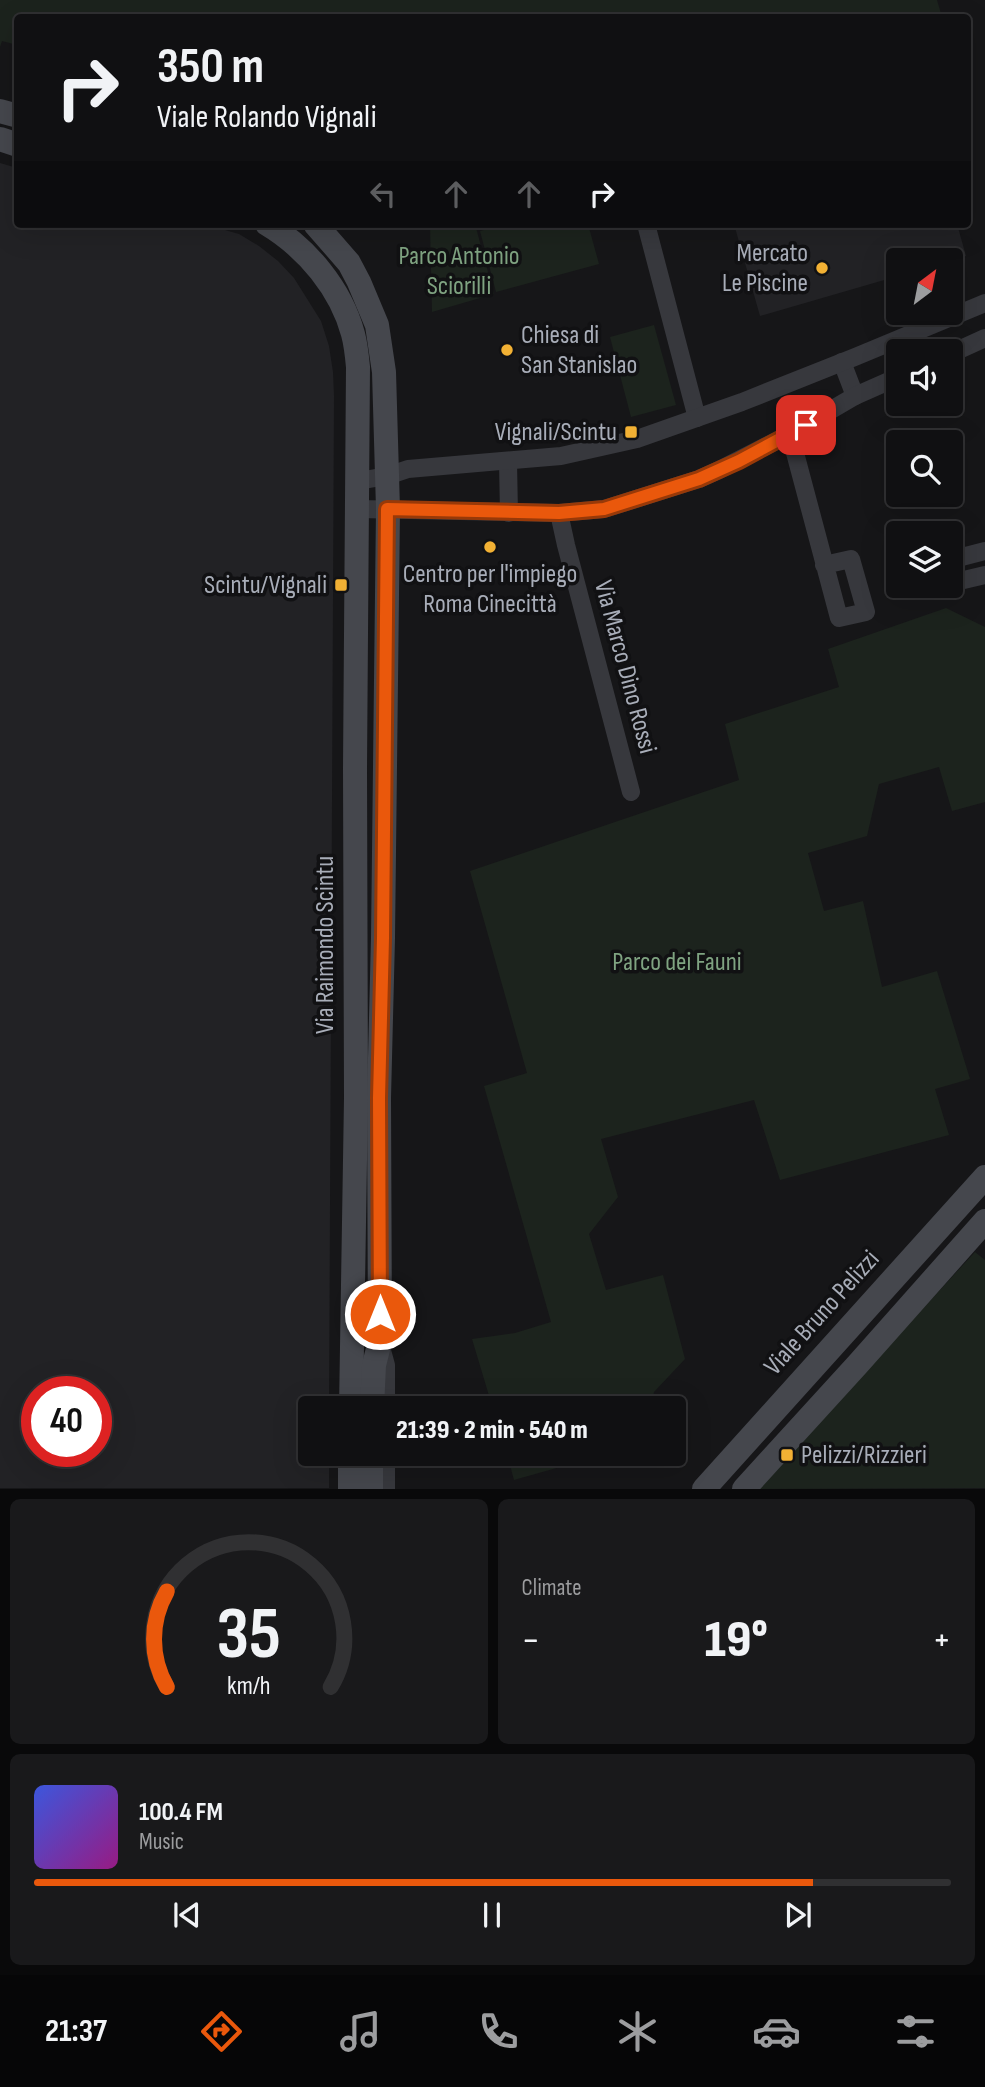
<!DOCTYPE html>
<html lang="en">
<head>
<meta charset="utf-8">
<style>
	body { margin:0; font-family:"Sofia Sans Condensed",sans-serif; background:#19191b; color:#f1f3f6; height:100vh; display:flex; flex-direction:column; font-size:26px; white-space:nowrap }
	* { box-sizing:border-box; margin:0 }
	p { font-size:23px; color:#9c9d9f }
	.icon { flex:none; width:38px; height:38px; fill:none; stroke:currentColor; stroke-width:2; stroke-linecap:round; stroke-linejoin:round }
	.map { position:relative; height:1489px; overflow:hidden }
	.details { display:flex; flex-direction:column; gap:10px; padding:10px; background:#09090a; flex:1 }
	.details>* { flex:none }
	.hud { position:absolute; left:14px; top:14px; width:957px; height:214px; border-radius:7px; box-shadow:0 7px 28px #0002,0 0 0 2px #303032; background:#101012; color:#f1f3f6; overflow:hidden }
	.needle { width:46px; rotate:32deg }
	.buttons { position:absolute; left:886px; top:248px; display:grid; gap:14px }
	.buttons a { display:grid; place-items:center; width:77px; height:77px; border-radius:7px; background:#101012; box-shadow:0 7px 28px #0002,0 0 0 2px #303032; font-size:35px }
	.speed { position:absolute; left:21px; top:1376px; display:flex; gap:14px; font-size:35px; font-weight:700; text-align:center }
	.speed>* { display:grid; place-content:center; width:91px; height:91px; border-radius:50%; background:#101012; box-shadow:0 7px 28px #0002,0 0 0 2px #303032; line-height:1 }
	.speed .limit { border:10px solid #d22; background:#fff; color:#111 }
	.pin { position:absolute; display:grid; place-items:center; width:60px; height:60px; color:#fff; margin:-30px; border-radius:14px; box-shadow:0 4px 10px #0006 }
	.me { position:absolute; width:77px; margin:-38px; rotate:0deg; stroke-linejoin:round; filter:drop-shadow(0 0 5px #0008) }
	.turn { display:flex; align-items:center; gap:24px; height:147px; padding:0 28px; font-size:32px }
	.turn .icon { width:91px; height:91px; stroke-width:2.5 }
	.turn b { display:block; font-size:49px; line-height:60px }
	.lanes { display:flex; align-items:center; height:66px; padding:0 28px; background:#0003; justify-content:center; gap:35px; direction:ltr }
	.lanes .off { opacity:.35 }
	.big { font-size:52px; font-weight:800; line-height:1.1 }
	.details .card { flex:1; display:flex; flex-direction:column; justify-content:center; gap:10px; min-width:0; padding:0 24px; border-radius:10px; background:#19191b }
	.details .dial { align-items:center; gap:0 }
	.dial svg { height:182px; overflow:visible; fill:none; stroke:#303032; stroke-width:7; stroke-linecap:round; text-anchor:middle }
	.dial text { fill:#f1f3f6; stroke:none }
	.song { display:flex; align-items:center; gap:21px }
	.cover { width:84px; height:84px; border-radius:10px; background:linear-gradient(135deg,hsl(230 70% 55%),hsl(310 70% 35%)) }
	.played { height:7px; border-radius:4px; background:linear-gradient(90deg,#ea580c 85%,#303032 85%) }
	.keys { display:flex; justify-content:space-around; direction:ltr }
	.heat { display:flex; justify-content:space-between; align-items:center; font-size:38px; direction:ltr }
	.details .tiles { flex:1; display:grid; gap:10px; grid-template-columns:1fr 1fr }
	.card:last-child { grid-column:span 2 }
	.trip { position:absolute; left:298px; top:1396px; width:388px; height:70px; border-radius:7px; background:#101012; box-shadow:0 7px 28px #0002,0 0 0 2px #303032; font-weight:800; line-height:70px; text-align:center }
	.tabs { display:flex; height:112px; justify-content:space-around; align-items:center; background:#060607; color:#9c9d9f }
	.tabs .icon { width:49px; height:49px }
	.tabs .selected { color:#ea580c }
	.tabs b { font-size:32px; color:#f1f3f6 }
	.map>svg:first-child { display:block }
	.built { fill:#222225; fill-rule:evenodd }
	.park { fill:#1c231d }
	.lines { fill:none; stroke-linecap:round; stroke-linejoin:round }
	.street { stroke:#37383d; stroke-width:18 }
	.secondary { stroke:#45474d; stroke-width:24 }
	.route-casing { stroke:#983908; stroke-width:18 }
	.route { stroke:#ea580c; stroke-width:12 }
	.poi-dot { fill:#f2b134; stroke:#111113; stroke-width:2.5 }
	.labels { text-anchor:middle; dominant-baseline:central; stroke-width:7; stroke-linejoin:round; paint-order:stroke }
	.poi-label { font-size:26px; fill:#a8adb8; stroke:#111113; text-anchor:end }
	.park-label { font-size:26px; fill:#7fa381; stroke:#111113 }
	.street-label { font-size:26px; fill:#a8adb8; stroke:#111113 }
</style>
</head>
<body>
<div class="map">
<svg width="985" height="1489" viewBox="0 0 985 1489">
	<rect width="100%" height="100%" fill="#161618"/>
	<!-- built -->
	<g class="built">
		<path d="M0 163 17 168 18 224H204L239 234 259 246 278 261 294 278 321 321 329 346 333 372 334 396 329 1409H310V1454H329V1488H0ZM37 1391H96V1451H37Z"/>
		<polygon points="734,224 957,224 966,256 950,261 898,261 898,276 760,316"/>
	</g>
	<!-- park -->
	<g class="park">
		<polygon points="0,0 937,0 942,17 18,18 17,45 2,41 0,47"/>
		<polygon points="430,224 475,224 494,294 432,312"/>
		<polygon points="506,224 588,224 599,264 496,292 480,231"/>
		<polygon points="654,325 676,405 631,417 610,337"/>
		<polygon points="946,608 985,627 985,802 952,811 939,767 879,784 867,836 808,853 824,911 863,901 882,987 937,971 970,1079 935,1089 949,1135 780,1180 754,1100 601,1139 618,1197 589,1234 606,1290 663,1275 685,1359 654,1392 651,1409 493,1409 472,1339 515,1333 551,1322 484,1086 527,1073 470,871 739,780 725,724 839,687 828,649"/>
		<polygon points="975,1252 985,1260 985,1488 756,1489"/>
		<polygon points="507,1454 606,1454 514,1480"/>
	</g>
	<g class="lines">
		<!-- street -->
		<g class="street">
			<polyline points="646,224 697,418"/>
			<polyline points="950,354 985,338"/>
			<polyline points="842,362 855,396"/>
			<polyline points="790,434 839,618 866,612 851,559 824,565"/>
			<polyline points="508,462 509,513"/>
			<polyline points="358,481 387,476 408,469 561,456 637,439 742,402 855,357 985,303"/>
			<polyline points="358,509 559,513 604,509 699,479 719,470 790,434 855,396 898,377"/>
			<polyline points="559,513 566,545 631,792"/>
			<polyline points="950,560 985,551"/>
			<polyline points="950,578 951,583 985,575"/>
			<polyline points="380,1343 386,1365 386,1409"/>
			<polyline points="386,1489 386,1454"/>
		</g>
		<!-- secondary -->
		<g class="secondary">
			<polyline points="0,111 18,116"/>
			<polyline points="0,139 18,145"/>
			<path d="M267 224C307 248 341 289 353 334 356 345 357 356 358 367L355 769 356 1098 351 1409"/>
			<polyline points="315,224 349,263 359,282 377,325 384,372 388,509 383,938 379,1098 380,1341 374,1365 372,1409"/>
			<polyline points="350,1489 350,1454"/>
			<polyline points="371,1489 371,1454"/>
			<polyline points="704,1489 985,1177"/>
			<polyline points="744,1489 858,1364 985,1221"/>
		</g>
	</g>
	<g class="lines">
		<!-- route casing -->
		<g class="route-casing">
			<polyline id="route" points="380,1314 379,1098 383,938 387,509 559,513 604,509 699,479 739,461 806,425"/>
		</g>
		<!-- route -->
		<use href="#route" class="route"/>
	</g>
	<!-- markers -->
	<g class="poi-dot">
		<circle cx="822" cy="268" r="7"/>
		<circle cx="507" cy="350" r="7"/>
		<rect x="624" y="425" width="14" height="14" rx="3.5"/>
		<circle cx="490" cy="547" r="7"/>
		<rect x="334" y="578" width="14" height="14" rx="3.5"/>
		<rect x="780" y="1448" width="14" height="14" rx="3.5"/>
	</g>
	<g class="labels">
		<!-- poi labels -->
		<g class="poi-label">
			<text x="808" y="253">Mercato<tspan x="808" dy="30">Le Piscine</tspan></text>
			<text x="521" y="335" text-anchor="start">Chiesa di<tspan x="521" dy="30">San Stanislao</tspan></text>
			<text x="617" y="432">Vignali/Scintu</text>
			<text x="490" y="574" text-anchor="middle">Centro per l'impiego<tspan x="490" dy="30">Roma Cinecittà</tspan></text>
			<text x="327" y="585">Scintu/Vignali</text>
			<text x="801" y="1455" text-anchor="start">Pelizzi/Rizzieri</text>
		</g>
		<!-- park labels -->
		<g class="park-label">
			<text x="459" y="256">Parco Antonio<tspan x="459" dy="30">Sciorilli</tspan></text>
			<text x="677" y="962">Parco dei Fauni</text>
		</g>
		<!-- street labels -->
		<g class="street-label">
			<text transform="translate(625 667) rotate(75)">Via Marco Dino Rossi</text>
			<text transform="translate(325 945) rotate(-90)">Via Raimondo Scintu</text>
			<text transform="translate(822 1313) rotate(-48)">Viale Bruno Pelizzi</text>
		</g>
	</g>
</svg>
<div class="buttons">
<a><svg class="needle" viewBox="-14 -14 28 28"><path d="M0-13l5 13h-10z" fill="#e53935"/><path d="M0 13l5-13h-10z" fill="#9c9d9f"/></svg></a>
<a><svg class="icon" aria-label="sound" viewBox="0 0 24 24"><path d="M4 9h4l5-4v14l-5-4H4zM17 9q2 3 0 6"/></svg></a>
<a><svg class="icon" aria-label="search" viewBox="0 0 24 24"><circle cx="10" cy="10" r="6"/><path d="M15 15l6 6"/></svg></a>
<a><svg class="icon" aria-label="layers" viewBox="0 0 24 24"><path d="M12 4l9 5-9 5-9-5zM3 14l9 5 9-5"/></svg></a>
</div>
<div class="speed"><div class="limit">40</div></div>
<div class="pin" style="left:806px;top:425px;background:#d93025"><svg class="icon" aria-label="arrive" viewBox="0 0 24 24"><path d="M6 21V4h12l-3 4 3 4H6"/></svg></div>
<svg class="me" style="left:380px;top:1314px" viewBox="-20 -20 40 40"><circle r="17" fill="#ea580c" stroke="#fff" stroke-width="3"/><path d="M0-11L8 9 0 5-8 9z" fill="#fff"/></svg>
<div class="trip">21:39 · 2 min · 540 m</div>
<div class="hud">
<div class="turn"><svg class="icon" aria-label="right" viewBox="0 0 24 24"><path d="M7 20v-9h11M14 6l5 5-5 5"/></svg><div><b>350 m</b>Viale Rolando Vignali</div></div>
<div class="lanes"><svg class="icon off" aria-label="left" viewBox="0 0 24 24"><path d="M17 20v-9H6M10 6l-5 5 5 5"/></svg><svg class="icon off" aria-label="ahead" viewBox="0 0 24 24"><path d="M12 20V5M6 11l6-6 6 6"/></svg><svg class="icon off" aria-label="ahead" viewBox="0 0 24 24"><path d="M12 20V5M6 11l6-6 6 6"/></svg><svg class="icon" aria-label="right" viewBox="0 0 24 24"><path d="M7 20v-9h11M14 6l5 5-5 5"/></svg></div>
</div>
</div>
<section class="details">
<div class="tiles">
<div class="card dial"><svg viewBox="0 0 100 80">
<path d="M14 69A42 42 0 1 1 86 69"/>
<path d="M14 69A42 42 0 0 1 14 27" stroke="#ea580c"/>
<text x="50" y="56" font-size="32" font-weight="700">35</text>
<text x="50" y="72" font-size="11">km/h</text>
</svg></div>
<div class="card"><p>Climate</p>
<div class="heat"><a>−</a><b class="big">19°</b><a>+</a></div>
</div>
<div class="card">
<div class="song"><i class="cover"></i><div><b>100.4 FM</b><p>Music</p></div></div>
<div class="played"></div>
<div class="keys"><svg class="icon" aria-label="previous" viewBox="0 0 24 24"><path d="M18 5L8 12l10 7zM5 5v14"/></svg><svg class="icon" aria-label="pause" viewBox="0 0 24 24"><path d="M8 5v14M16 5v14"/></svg><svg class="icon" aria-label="next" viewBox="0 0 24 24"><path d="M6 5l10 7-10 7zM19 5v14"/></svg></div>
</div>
</div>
</section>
<nav class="tabs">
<b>21:37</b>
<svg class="icon selected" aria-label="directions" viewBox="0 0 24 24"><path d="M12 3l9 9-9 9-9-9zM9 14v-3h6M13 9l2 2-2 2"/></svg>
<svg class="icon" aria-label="music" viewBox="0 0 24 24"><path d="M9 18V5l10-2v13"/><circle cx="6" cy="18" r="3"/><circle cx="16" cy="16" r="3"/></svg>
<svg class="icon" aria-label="phone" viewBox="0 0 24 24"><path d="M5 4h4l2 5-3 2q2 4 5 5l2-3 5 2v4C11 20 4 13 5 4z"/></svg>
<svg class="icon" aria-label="climate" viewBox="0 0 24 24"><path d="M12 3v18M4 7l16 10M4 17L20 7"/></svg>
<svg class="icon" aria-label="car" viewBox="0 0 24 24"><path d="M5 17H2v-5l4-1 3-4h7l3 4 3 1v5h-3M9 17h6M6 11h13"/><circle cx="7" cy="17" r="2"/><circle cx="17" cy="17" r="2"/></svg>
<svg class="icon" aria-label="filters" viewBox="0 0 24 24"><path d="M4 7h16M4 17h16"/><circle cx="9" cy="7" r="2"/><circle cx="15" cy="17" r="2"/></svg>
</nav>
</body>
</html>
